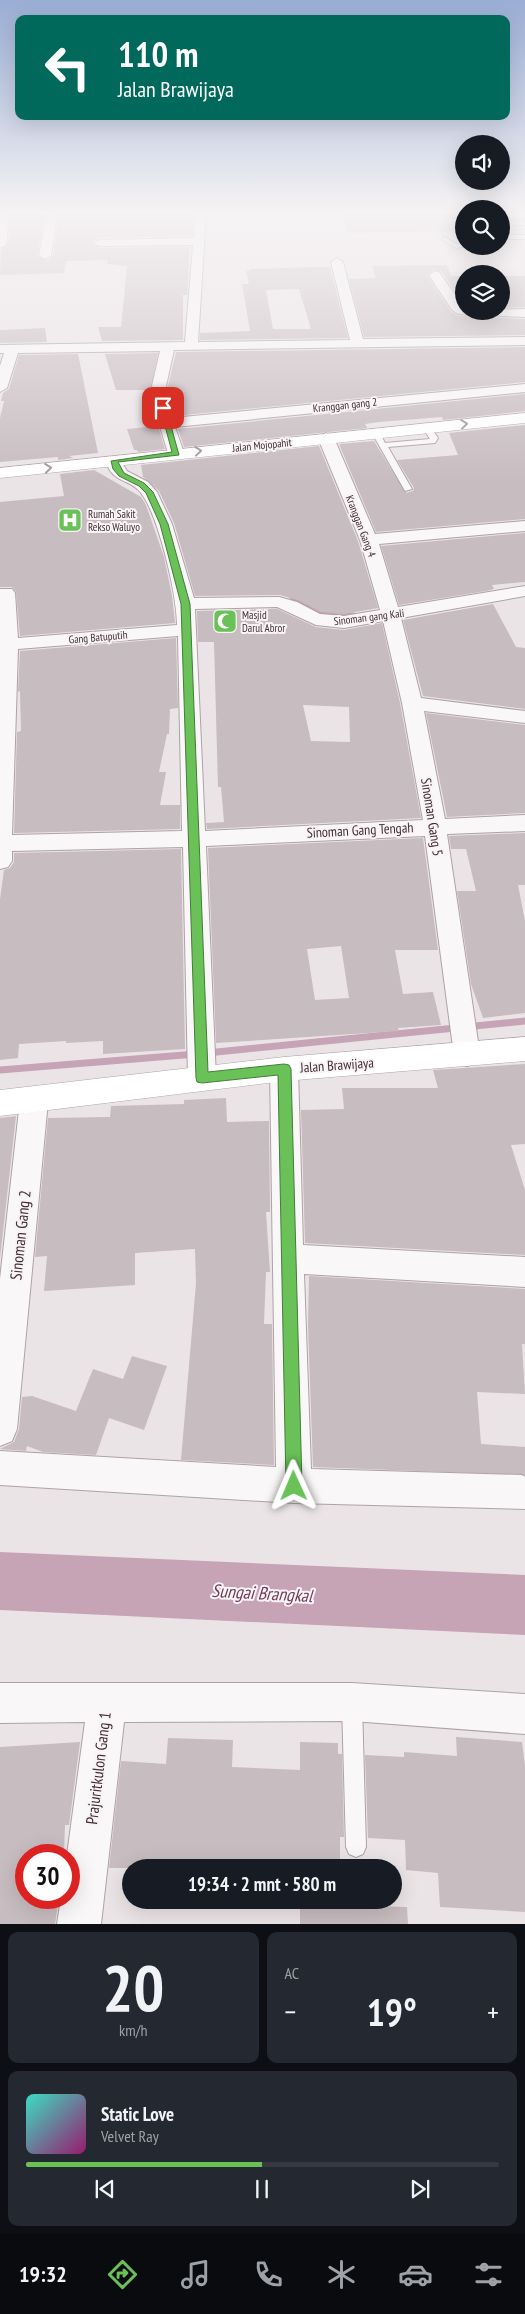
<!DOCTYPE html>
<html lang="id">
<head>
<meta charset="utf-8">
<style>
	body { margin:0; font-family:"PT Sans Narrow",sans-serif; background:#242831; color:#f1f3f6; height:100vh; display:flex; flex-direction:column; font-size:19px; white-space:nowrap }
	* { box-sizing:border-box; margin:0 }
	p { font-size:16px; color:#9ea1a6 }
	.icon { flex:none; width:28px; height:28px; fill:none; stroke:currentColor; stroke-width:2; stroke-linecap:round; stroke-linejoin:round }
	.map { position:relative; height:1924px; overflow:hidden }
	.sheet { display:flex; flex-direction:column; gap:8px; padding:8px; background:#0d0f14; flex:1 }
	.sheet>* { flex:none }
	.top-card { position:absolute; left:15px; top:15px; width:495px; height:105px; border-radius:10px; box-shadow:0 5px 20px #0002; background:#00695c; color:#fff; overflow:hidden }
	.fabs { position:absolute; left:455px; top:135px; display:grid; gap:10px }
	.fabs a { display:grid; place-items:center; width:55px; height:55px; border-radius:50%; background:#171b24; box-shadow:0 5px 20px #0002; font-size:25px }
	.speed { position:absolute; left:15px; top:1844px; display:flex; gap:10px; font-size:25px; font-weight:700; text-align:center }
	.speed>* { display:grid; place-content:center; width:65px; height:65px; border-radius:50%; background:#171b24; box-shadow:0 5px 20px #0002; line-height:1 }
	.speed .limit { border:8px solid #d22; background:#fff; color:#111 }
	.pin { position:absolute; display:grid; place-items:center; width:42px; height:42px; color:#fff; margin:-21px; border-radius:10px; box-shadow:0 2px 8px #0006 }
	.me { position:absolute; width:55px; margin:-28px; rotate:359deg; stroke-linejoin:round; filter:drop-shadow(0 0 4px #0008) }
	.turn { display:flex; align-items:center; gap:18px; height:105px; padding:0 20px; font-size:22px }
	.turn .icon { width:65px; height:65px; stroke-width:2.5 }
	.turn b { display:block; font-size:35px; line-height:42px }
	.big { font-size:38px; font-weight:700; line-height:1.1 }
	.sheet .tile { flex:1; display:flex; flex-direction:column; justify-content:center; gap:8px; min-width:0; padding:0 18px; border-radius:10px; background:#242831 }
	.sheet .dial { align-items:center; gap:0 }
	.dial b { font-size:65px; line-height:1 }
	.song { display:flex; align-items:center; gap:15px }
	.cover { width:60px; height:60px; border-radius:8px; background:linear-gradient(135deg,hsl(170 70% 55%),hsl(320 70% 35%)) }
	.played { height:5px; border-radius:2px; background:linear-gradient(90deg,#69c158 50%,#363941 50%) }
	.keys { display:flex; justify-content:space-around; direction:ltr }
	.heat { display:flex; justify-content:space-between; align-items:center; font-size:28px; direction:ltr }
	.sheet .tiles { flex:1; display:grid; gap:8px; grid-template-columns:1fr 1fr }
	.tile:last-child { grid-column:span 2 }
	.trip { position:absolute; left:122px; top:1859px; width:280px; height:50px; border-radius:25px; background:#171b24; box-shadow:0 5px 20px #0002; font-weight:700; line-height:50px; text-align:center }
	.dock { display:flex; height:80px; justify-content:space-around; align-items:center; background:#090b0e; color:#9ea1a6 }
	.dock .icon { width:35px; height:35px }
	.dock .active { color:#69c158 }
	.dock b { font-size:22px; color:#f1f3f6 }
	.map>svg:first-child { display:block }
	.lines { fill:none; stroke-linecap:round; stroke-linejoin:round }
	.stream-far1 { stroke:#c6a3b5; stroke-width:5 }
	.stream { stroke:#c6a3b5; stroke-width:7 }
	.river { fill:#c6a3b5; fill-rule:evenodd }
	.building { fill:#c7bcc0; fill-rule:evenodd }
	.lane-casing { stroke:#aea2a7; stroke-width:2 }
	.street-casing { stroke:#aea2a7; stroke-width:2 }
	.secondary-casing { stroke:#aea2a7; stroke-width:1 }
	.lane { fill:#f9f7f8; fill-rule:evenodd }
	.street { fill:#f9f7f8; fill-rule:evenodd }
	.secondary { fill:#fff; fill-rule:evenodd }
	.oneway { stroke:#a0969a }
	.route { fill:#69c158; stroke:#447d39 }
	.labels { text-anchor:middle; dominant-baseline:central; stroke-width:4; stroke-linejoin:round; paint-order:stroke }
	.far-street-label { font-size:11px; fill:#412d35; stroke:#f8f4f6 }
	.far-poi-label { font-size:11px; fill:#412d35; stroke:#f8f4f6; text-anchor:start }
	.street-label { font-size:14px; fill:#412d35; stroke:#f8f4f6 }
	.near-street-label { font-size:16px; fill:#412d35; stroke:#f8f4f6 }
	.near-water-label { font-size:18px; font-style:italic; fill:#713c54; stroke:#f8f4f6 }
</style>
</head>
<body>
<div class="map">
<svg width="525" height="1924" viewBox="0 0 525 1924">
	<rect width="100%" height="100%" fill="#ebe4e7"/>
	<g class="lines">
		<!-- stream-far1 -->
		<path class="stream-far1" d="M287 593C307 611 327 616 354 615"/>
		<!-- stream -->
		<g class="stream">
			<polyline points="207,1053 525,1021"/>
			<polyline points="0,1070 196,1054"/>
		</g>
		<!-- river -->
		<polygon class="river" points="0,1552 525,1575 525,1635 0,1610"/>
	</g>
	<!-- building -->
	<g class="building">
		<polygon points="11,214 45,215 37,256 46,261 53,256 59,214 194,214 192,236 99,238 91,242 99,248 190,247 187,295 183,295 183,340 102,341 98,327 121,327 127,266 107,264 108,260 66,261 64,273 0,275 1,250 8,245"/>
		<polygon points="343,214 464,214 464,231 348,233"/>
		<polygon points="447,265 451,276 464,276 464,303 441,271 434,269 427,275 451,312 458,316 525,319 525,335 364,337 349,279 376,278 372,266"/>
		<path d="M314 267H330L348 338 200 340V333L250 331 242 284H249L246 271 251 270V269ZM299 289 311 329H273L266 290Z"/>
		<polygon points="501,276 525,276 525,307 501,308"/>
		<polygon points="45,328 47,342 0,343 0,330"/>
		<polygon points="525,347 525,382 174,416 168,386 176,352"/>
		<polygon points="158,353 151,390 116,390 105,354"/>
		<polygon points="78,354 98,453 69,456 73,458 58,460 58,457 0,462 0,418 4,401 1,401 3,393 9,389 19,355"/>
		<polygon points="525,394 525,411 443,420 442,417 379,422 365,424 367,428 184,447 178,429"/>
		<polygon points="525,425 525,519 376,532 339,444 374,441 406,493 413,491 414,488 397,460 458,455 449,433"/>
		<polygon points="158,426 165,449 138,452 137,450 134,450 127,429"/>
		<polygon points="319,446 358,541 378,608 344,614 321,612 298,600 280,595 195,596 174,523 159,491 143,477 141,465"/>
		<polygon points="94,470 141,497 146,505 164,557 172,596 175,623 20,636 16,592 12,587 0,587 0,502 64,496 60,474"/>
		<polygon points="525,533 525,582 492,585 494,589 486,591 399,605 381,546"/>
		<polygon points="493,604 516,647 525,648 525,709 423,696 403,620"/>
		<path d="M277 609 316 627 344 630 382 623 400 703 421 818 207 829 206 823 224 822 221 787H218L214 642H198L197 611ZM303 705 349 707 350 742 311 741Z"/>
		<polygon points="176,638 178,708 170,709 169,734 167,734 159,772 166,772 160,805 180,805 180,829 14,833 17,732 21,731 20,691 18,692 20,651"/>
		<polygon points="426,713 525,725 525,813 447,817"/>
		<polygon points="525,833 525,885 518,885 525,921 525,1013 483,1018 471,984 457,891 476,891 466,849 451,849 449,836"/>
		<path d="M423 838 438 950H395L403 994 433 992 441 1025 398 1028 399 1031 216 1043 208 848ZM341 946 349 998 315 1000 307 949Z"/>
		<polygon points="181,849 185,1049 103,1054 103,1041 66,1043 66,1041 19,1044 18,1058 0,1060 0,899 4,870 10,868 14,862 14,853"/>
		<polygon points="525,1064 525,1144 511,1145 525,1190 525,1255 305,1243 301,1110 344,1109 342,1088 438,1088 433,1070"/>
		<polygon points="226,1098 227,1122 269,1121 270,1212 266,1212 270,1272 266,1272 264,1324 272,1324 274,1465 181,1460 196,1283 195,1249 135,1253 135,1285 44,1291 47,1256 35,1257 48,1118 110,1117 111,1106 184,1104 184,1100"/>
		<polygon points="16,1116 0,1258 0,1118"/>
		<polygon points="309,1276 525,1289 525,1344 522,1344 525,1394 477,1392 481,1444 525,1447 525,1475 313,1467 308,1325"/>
		<polygon points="132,1356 167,1366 144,1430 109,1418 96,1455 43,1452 27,1446 26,1451 0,1449 14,1442 19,1429 22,1397 32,1396 76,1411 93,1369 123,1379"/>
		<polygon points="456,1737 522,1742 525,1766 525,1912 440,1907 438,1873 406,1870 405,1840 368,1838 365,1755 404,1757 404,1752 457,1756"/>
		<polygon points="168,1738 233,1740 232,1767 300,1770 300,1742 338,1743 338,1754 342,1754 344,1837 340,1837 340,1868 109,1868 121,1761 166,1764"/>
		<polygon points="80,1742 69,1825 65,1825 64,1855 26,1855 26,1898 59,1898 55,1924 0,1924 0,1747"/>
		<polygon points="300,1900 341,1900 341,1905 407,1907 408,1924 300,1924"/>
	</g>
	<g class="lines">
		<!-- lane casing -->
		<g class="lane-casing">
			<g id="lane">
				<rect x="501" y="221" width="24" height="4"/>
				<rect x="501" y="235" width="24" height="4"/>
				<polygon points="444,237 457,244 467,246 456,248 442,240"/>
				<polygon points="424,426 430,426 438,438 435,443 388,447 412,489 405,491 372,433 379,431 385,443 430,439 423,428"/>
				<polygon points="352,1694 359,1697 362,1704 366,1847 363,1854 356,1857 349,1854 346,1847 342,1704 345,1697"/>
			</g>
		</g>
		<!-- street casing -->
		<g class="street-casing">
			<g id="street">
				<polygon points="0,214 9,214 6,245 0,248"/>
				<polygon points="47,214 57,214 51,256 45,259 39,256"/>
				<polygon points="196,214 206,214 198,342 350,340 331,262 337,258 343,262 363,339 525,337 525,345 174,350 166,386 172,418 525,384 525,392 175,427 184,453 181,456 171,456 168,453 159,423 152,386 160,351 18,353 7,388 0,392 0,366 4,353 0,353 0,345 185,342 193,245 99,246 93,243 99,240 194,238"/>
				<polygon points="435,271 439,272 464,307 464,311 525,309 525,317 458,314 452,310 429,275"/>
				<path d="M326 433 334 438 375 534 525 521V531L379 544 398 607 525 586V596L401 618 421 698 525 711V723L424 711 445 819 525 815V831L447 834 480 1055 476 1063 467 1066 458 1063 454 1055 425 836 206 846 216 1078 212 1086 202 1089 192 1086 188 1078 183 847 12 851V861L8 867 0 869V589H12L15 593 18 638 177 625C177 596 159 516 141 493 130 478 112 484 106 461L109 458H119L127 471 148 482 157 492 172 524 194 598 279 597 297 602 320 614 344 616 380 610 360 540 318 438ZM277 607 316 625 344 628 383 621 402 703 423 820 205 831 195 609ZM178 636 182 831 12 835 18 649Z"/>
				<polygon points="284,1058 294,1061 298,1069 303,1245 525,1257 525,1287 304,1274 311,1469 522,1475 525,1477 525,1509 294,1503 0,1485 0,1451 276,1467 270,1069 274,1061"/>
				<polygon points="34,1089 44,1093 48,1101 17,1429 12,1441 0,1446 0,1279 20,1101 24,1093"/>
				<polygon points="0,1683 352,1683 525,1694 525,1734 352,1721 124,1722 101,1924 57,1924 61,1898 69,1898 69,1855 67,1855 85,1722 0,1723"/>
			</g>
		</g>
		<!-- secondary casing -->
		<g class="secondary-casing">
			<g id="secondary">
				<polygon points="525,413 525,423 0,478 0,468"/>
				<polygon points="525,1037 525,1061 284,1081 0,1116 0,1090 284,1057"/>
			</g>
		</g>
		<!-- lane -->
		<use href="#lane" class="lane"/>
		<!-- street -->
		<use href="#street" class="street"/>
		<!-- secondary -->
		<use href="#secondary" class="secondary"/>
	</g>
	<!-- one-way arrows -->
	<defs><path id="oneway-chevron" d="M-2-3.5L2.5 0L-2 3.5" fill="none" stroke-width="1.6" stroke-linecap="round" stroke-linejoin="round" transform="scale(1.25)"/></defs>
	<g class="oneway">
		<use href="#oneway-chevron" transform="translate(464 424) rotate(-6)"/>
		<use href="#oneway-chevron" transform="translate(198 451) rotate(-6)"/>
		<use href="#oneway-chevron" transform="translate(48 468) rotate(-6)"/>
	</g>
	<!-- sky -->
	<linearGradient id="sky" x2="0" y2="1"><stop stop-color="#9aadd4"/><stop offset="0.44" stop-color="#f6f3f4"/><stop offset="1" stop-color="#f6f3f4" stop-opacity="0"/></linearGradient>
	<rect width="525" height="483" fill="url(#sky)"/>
	<!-- route -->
	<polygon class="route" points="160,407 166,408 179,455 118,462 124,473 144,483 153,492 168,524 190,604 208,1072 284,1064 289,1065 291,1069 302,1486 300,1491 294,1494 289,1491 286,1486 278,1075 202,1083 197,1082 196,1078 181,604 160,524 146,493 139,486 119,476 113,469 111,461 172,452"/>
	<!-- icons -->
	<defs>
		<g id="hospital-square" transform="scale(1.25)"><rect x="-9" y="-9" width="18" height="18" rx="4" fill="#69c158" stroke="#f8f4f6"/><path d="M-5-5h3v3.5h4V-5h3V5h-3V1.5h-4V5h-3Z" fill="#fff"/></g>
		<g id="mosque-square" transform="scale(1.25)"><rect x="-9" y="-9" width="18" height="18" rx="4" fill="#69c158" stroke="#f8f4f6"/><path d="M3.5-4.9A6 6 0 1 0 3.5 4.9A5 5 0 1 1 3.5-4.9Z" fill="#fff"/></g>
	</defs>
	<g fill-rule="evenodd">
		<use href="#hospital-square" x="70" y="520"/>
		<use href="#mosque-square" x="225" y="621"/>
	</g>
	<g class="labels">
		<!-- far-street labels -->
		<g class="far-street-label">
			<text transform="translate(345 405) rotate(-6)">Kranggan gang 2</text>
			<text transform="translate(262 445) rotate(-6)">Jalan Mojopahit</text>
			<text transform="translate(361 526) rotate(69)">Kranggan Gang 4</text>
			<text transform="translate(369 617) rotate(-7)">Sinoman gang Kali</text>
			<text transform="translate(98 637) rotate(-5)">Gang Batuputih</text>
		</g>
		<!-- far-poi labels -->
		<g class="far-poi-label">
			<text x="88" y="514">Rumah Sakit<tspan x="88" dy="13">Rekso Waluyo</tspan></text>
			<text x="242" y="615">Masjid<tspan x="242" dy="13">Darul Abror</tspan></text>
		</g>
		<!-- street labels -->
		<g class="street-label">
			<text transform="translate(432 817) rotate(81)">Sinoman Gang 5</text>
			<text transform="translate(360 830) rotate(-3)">Sinoman Gang Tengah</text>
			<text transform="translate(337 1065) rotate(-4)">Jalan Brawijaya</text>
		</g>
		<!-- near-street labels -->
		<g class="near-street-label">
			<text transform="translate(20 1235) rotate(-84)">Sinoman Gang 2</text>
			<text transform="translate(98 1768) rotate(-83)">Prajuritkulon Gang 1</text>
		</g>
		<!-- near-water labels -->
		<g class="near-water-label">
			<text transform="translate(262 1593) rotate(3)">Sungai Brangkal</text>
		</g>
	</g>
</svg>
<div class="fabs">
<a><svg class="icon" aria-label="sound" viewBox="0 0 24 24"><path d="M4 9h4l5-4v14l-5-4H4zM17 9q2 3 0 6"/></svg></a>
<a><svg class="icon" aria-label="search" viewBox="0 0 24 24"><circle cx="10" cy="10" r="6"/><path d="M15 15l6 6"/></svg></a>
<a><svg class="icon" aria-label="layers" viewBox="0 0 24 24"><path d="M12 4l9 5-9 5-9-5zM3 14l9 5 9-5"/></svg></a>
</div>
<div class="speed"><div class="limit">30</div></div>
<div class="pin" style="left:163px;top:408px;background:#d93025"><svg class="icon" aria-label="arrive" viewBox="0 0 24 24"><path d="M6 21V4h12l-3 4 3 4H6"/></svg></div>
<svg class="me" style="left:294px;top:1486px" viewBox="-20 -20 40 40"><path d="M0-17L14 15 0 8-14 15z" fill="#69c158" stroke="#fff" stroke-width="4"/></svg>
<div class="trip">19:34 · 2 mnt · 580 m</div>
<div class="top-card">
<div class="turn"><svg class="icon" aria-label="left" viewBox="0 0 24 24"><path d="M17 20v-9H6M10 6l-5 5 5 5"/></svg><div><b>110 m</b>Jalan Brawijaya</div></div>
</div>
</div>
<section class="sheet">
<div class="tiles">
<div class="tile dial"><b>20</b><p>km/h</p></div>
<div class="tile"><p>AC</p>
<div class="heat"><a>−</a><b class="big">19°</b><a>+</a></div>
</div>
<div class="tile">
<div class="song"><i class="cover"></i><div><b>Static Love</b><p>Velvet Ray</p></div></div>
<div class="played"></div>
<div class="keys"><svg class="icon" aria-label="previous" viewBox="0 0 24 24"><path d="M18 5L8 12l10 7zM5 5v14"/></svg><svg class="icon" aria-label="pause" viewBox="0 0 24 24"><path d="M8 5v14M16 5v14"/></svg><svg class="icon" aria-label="next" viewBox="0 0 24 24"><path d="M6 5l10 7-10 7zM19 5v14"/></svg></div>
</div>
</div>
</section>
<nav class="dock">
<b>19:32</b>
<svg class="icon active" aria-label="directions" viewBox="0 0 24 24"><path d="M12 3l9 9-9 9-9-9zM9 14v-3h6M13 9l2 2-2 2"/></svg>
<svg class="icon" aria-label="music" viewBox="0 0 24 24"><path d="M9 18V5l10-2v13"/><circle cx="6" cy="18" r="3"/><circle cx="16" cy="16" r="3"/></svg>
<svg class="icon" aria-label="phone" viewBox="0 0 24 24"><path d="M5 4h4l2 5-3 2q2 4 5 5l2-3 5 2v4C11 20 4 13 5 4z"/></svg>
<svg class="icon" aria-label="climate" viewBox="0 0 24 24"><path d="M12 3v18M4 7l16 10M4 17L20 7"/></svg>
<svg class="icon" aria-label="car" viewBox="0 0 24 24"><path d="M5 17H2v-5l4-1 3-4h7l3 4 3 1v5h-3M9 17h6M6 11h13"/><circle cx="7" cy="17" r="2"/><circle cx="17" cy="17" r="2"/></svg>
<svg class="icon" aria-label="filters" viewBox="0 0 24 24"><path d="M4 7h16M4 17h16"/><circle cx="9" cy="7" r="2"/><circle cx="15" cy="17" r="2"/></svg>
</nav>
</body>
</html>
